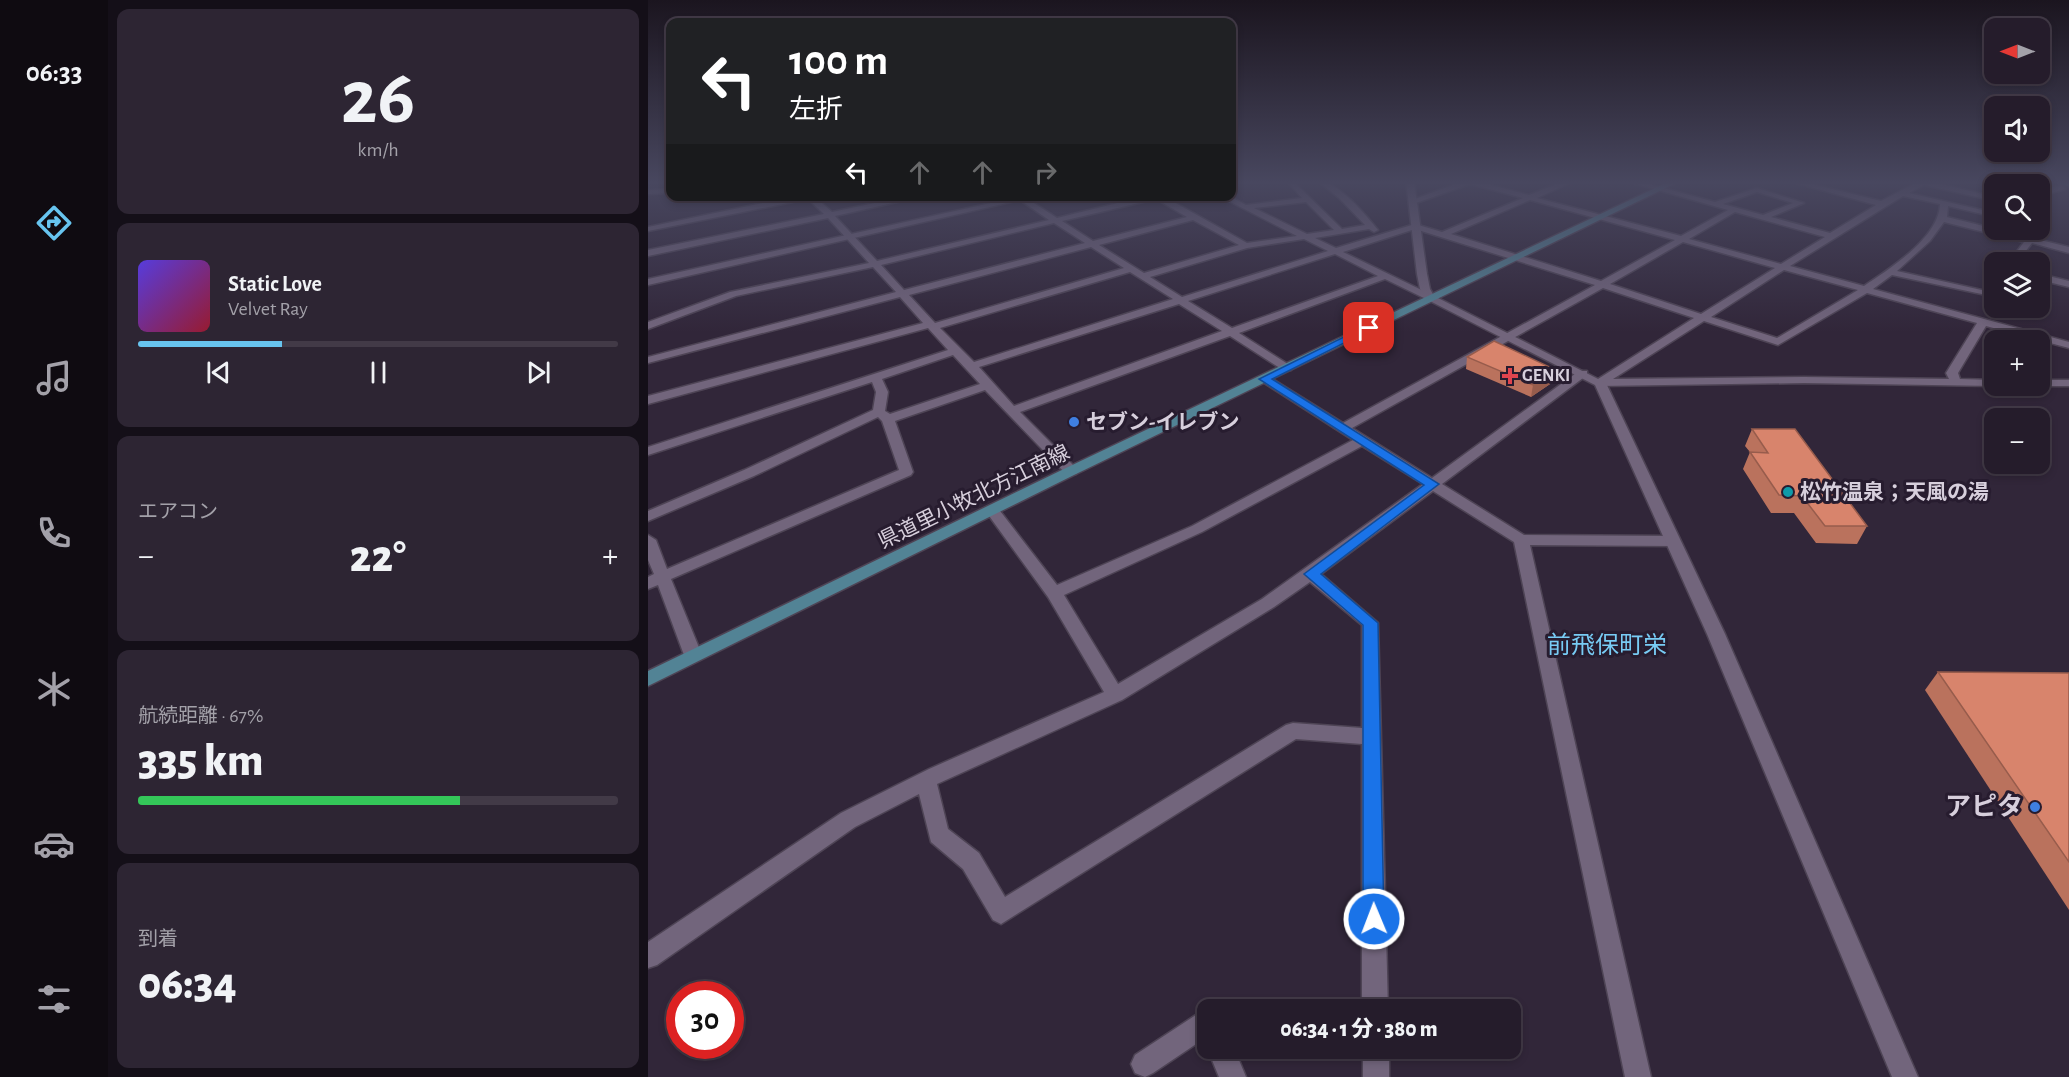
<!DOCTYPE html>
<html lang="ja">
<head>
<meta charset="utf-8">
<style>
	body { margin:0; font-family:"Alegreya Sans","Noto Sans JP",sans-serif; background:#2d2533; color:#f1f3f6; height:100vh; display:flex; flex-direction:column; font-size:22px; white-space:nowrap }
	* { box-sizing:border-box; margin:0 }
	p { font-size:20px; color:#a3a1a9 }
	.icon { flex:none; width:33px; height:33px; fill:none; stroke:currentColor; stroke-width:2; stroke-linecap:round; stroke-linejoin:round }
	.map { position:relative; flex:1; overflow:hidden }
	.side { display:flex; flex-direction:column; gap:9px; padding:9px; background:#140f18; width:540px }
	.side>* { flex:none }
	.guide { position:absolute; left:18px; top:18px; width:570px; height:183px; border-radius:12px; box-shadow:0 3px 9px #0003,0 0 0 2px #423a47; background:#202124; color:#fff; overflow:hidden }
	.needle { width:39px; rotate:270deg }
	.controls { position:absolute; left:1336px; top:18px; display:grid; gap:12px }
	.controls a { display:grid; place-items:center; width:66px; height:66px; border-radius:12px; background:#251c2b; box-shadow:0 3px 9px #0003,0 0 0 2px #423a47; font-size:30px }
	.speed { position:absolute; left:18px; top:981px; display:flex; gap:12px; font-size:30px; font-weight:700; text-align:center }
	.speed>* { display:grid; place-content:center; width:78px; height:78px; border-radius:50%; background:#251c2b; box-shadow:0 3px 9px #0003,0 0 0 2px #423a47; line-height:1 }
	.speed .limit { border:9px solid #d22; background:#fff; color:#111 }
	.pin { position:absolute; display:grid; place-items:center; width:51px; height:51px; color:#fff; margin:-26px; border-radius:12px; box-shadow:0 3px 9px #0006 }
	.me { position:absolute; width:66px; margin:-33px; rotate:359deg; stroke-linejoin:round; filter:drop-shadow(0 0 4px #0008) }
	.turn { display:flex; align-items:center; gap:21px; height:126px; padding:0 24px; font-size:27px }
	.turn .icon { width:78px; height:78px; stroke-width:2.5 }
	.turn b { display:block; font-size:42px; line-height:51px }
	.lanes { display:flex; align-items:center; height:57px; padding:0 24px; background:#0003; justify-content:center; gap:30px; direction:ltr }
	.lanes .off { opacity:.35 }
	.big { font-size:45px; font-weight:800; line-height:1.1 }
	.side .widget { flex:1; display:flex; flex-direction:column; justify-content:center; gap:9px; min-width:0; padding:0 21px; border-radius:12px; background:#2d2533 }
	.side .dial { align-items:center; gap:0 }
	.dial b { font-size:78px; line-height:1 }
	.song { display:flex; align-items:center; gap:18px }
	.cover { width:72px; height:72px; border-radius:9px; background:linear-gradient(135deg,hsl(250 70% 55%),hsl(350 70% 35%)) }
	.played { height:6px; border-radius:3px; background:linear-gradient(90deg,#67c4ef 30%,#423a47 30%) }
	.keys { display:flex; justify-content:space-around; direction:ltr }
	.heat { display:flex; justify-content:space-between; align-items:center; font-size:33px; direction:ltr }
	.charge { height:9px; border-radius:4px; background:linear-gradient(90deg,#34c759 67%,#423a47 0) }
	.trip { position:absolute; left:549px; top:999px; width:324px; height:60px; border-radius:12px; background:#251c2b; box-shadow:0 3px 9px #0003,0 0 0 2px #423a47; font-weight:800; line-height:60px; text-align:center }
	main { display:flex; flex:1; min-height:0 }
	.dock { display:flex; flex-direction:column; width:108px; justify-content:space-around; align-items:center; background:#0f0b11; color:#a3a1a9 }
	.dock .icon { width:42px; height:42px }
	.dock .on { color:#67c4ef }
	.dock b { font-size:27px; color:#f1f3f6 }
	.map>svg:first-child { display:block }
	.lines { fill:none; stroke-linecap:round; stroke-linejoin:round }
	.minor-casing { stroke:#4e4455; stroke-width:3 }
	.tertiary-casing { stroke:#4e4455; stroke-width:3 }
	.secondary-casing { stroke:#4e4455; stroke-width:3 }
	.primary-casing { stroke:#4e4455; stroke-width:3 }
	.minor { fill:#72657c; fill-rule:evenodd }
	.tertiary { fill:#72657c; fill-rule:evenodd }
	.secondary { fill:#528395; fill-rule:evenodd }
	.primary { fill:#33a0ae; fill-rule:evenodd }
	.wall { fill:#ba725d }
	.shaded-wall { fill:#975c4c }
	.building { fill:#d8846c; stroke:#975c4c; stroke-width:1.5 }
	.route { fill:#1a73e8; stroke:#114b97; stroke-width:1.5 }
	.health-dot { fill:#e0444e; stroke:#271c2f; stroke-width:2 }
	.shop-dot { fill:#3f7fe0; stroke:#271c2f; stroke-width:2 }
	.culture-dot { fill:#0f9aa8; stroke:#271c2f; stroke-width:2 }
	.labels { text-anchor:middle; dominant-baseline:central; stroke-width:6; stroke-linejoin:round; paint-order:stroke }
	.far-poi-label { font-size:18px; font-weight:bold; fill:#d7cfdc; stroke:#271c2f; text-anchor:start }
	.poi-label { font-size:21px; font-weight:bold; fill:#d7cfdc; stroke:#271c2f; text-anchor:start }
	.street-label { font-size:21px; fill:#d7cfdc; stroke:#271c2f }
	.quarter-label { font-size:24px; fill:#78ccf5; stroke:#271c2f }
	.near-poi-label { font-size:26px; font-weight:bold; fill:#d7cfdc; stroke:#271c2f; text-anchor:end }
</style>
</head>
<body>
<main>
<nav class="dock">
<b>06:33</b>
<svg class="icon on" aria-label="directions" viewBox="0 0 24 24"><path d="M12 3l9 9-9 9-9-9zM9 14v-3h6M13 9l2 2-2 2"/></svg>
<svg class="icon" aria-label="music" viewBox="0 0 24 24"><path d="M9 18V5l10-2v13"/><circle cx="6" cy="18" r="3"/><circle cx="16" cy="16" r="3"/></svg>
<svg class="icon" aria-label="phone" viewBox="0 0 24 24"><path d="M5 4h4l2 5-3 2q2 4 5 5l2-3 5 2v4C11 20 4 13 5 4z"/></svg>
<svg class="icon" aria-label="climate" viewBox="0 0 24 24"><path d="M12 3v18M4 7l16 10M4 17L20 7"/></svg>
<svg class="icon" aria-label="car" viewBox="0 0 24 24"><path d="M5 17H2v-5l4-1 3-4h7l3 4 3 1v5h-3M9 17h6M6 11h13"/><circle cx="7" cy="17" r="2"/><circle cx="17" cy="17" r="2"/></svg>
<svg class="icon" aria-label="filters" viewBox="0 0 24 24"><path d="M4 7h16M4 17h16"/><circle cx="9" cy="7" r="2"/><circle cx="15" cy="17" r="2"/></svg>
</nav>
<section class="side">
<div class="widget dial"><b>26</b><p>km/h</p></div>
<div class="widget">
<div class="song"><i class="cover"></i><div><b>Static Love</b><p>Velvet Ray</p></div></div>
<div class="played"></div>
<div class="keys"><svg class="icon" aria-label="previous" viewBox="0 0 24 24"><path d="M18 5L8 12l10 7zM5 5v14"/></svg><svg class="icon" aria-label="pause" viewBox="0 0 24 24"><path d="M8 5v14M16 5v14"/></svg><svg class="icon" aria-label="next" viewBox="0 0 24 24"><path d="M6 5l10 7-10 7zM19 5v14"/></svg></div>
</div>
<div class="widget"><p>エアコン</p>
<div class="heat"><a>−</a><b class="big">22°</b><a>+</a></div>
</div>
<div class="widget"><p>航続距離 · 67%</p><b class="big">335 km</b><div class="charge"></div></div>
<div class="widget"><p>到着</p><b class="big">06:34</b></div>
</section>
<div class="map">
<svg width="1421" height="1077" viewBox="0 0 1421 1077">
	<rect width="100%" height="100%" fill="#312639"/>
	<g class="lines">
		<!-- minor casing -->
		<g class="minor-casing">
			<g id="minor">
				<path d="M639 181H645L694 229 717 225 691 198 670 181C690 181 718 215 730 230L726 232 721 229 667 238 688 248 767 224 794 232 875 198 822 184 768 203 761 201 816 181H828L881 195 916 181H926L889 198 1033 236 1080 210 978 181H990L1067 202 1109 188 1156 203 1123 217 1182 233 1228 205 1140 181H1152L1233 201 1271 181H1281L1347 197V201L1276 185 1261 193 1347 213V217L1300 206 1299 217 1421 247V253L1384 243 1369 262H1361L1376 242 1296 222 1282 241 1249 271 1338 291 1347 282V291L1343 296 1244 275 1225 289 1421 342V348L1338 326 1310 373 1312 379 1347 380V386H1351H1347L1156 383 952 386 946 383 950 379 1046 318 955 288 704 428 784 478 931 371H939V375L794 484 876 535 1024 536 1032 541 1024 546 882 545 1003 1077H977L866 542 785 491 673 574 730 623 740 1010H714V744L648 739 353 924 345 920 315 869 283 842 271 794 207 827 9 965 0 968V942L193 813 281 769 456 692 400 597 339 513 337 510 339 507H349L409 585 544 526 705 440 613 381V377H621L695 423 947 285 767 229 695 252 786 296V300H780L737 279 591 333 643 366V370H635L582 336 372 412 428 468 430 471 428 474H418L337 390 247 421 265 472 263 475 23 579 54 655 51 660 45 662 39 660 36 655 10 585 0 589V577L6 574 0 560V535L8 540 19 569 251 470 234 421 230 417 106 476 0 521V511L96 470 225 410 228 392 224 382 0 455V447L300 350 280 328 0 404V396L275 323 252 297 0 363V357L248 292 225 267 88 296 0 329V322L82 292 221 263 180 218 0 256V250L176 214 160 199 0 231V227L149 196H166L184 212 260 196H276L187 216 229 261 401 220 366 196H375L409 218 498 196H515L599 243 649 236 571 196H581L598 205 654 198ZM1109 192 1145 203 1115 215 1075 204ZM1255 196 1292 204C1291 238 1241 269 1216 286L1142 266ZM508 199 539 217 445 241 414 221ZM882 200 1027 240 953 281 803 234ZM658 202 686 230 659 234 606 208ZM1087 212 1177 237 1133 264 1041 239ZM545 220 591 245 496 273 451 245ZM406 223 437 243 256 290 233 265ZM656 239 680 251 534 297 502 277 599 248ZM1035 242 1127 268 1053 314 962 284ZM443 247 476 268 287 323 261 295ZM687 254 730 276 584 328 540 301ZM1136 270 1210 290 1129 338 1063 317ZM482 272 525 299 326 362 292 328ZM1219 293 1329 323 1298 373 1301 379 1156 377 965 379 1056 321 1130 345ZM531 304 574 331 366 406 331 367ZM305 355 332 384 242 414 237 411 240 392 234 379ZM714 446 775 484 614 599 470 684 416 595 554 532ZM662 582 714 625V728L645 723 638 725 357 897 331 853 300 829 289 784 474 700 626 607Z"/>
				<polygon points="1325,181 1338,181 1350,184 1347,184 1347,187"/>
				<polygon points="1414,185 1417,189 1400,194 1392,201 1394,190"/>
				<polygon points="1392,274 1421,281 1421,287 1392,280"/>
				<polygon points="1392,380 1421,380 1421,386 1388,386 1392,386"/>
				<polygon points="560,1007 565,1010 560,1010 560,1036 505,1073 497,1077 487,1073 483,1064 487,1055"/>
				<polygon points="560,1047 560,1048 586,1048 598,1077 571,1077 559,1048"/>
				<rect x="715" y="1048" width="26" height="29"/>
			</g>
		</g>
		<!-- tertiary casing -->
		<g class="tertiary-casing">
			<g id="tertiary">
				<polygon points="758,181 766,181 779,274 782,289 786,296 958,383 1077,634 1270,1077 1244,1077 1059,634 947,385 780,300 772,289 769,274"/>
				<polygon points="22,189 22,193 0,194 0,190"/>
				<polygon points="375,196 390,196 0,285 0,279"/>
			</g>
		</g>
		<!-- secondary casing -->
		<g class="secondary-casing">
			<polygon id="secondary" points="1022,181 1032,181 428,474 0,686 0,671 418,468"/>
		</g>
		<!-- primary casing -->
		<g class="primary-casing">
			<polygon id="primary" points="1406,181 1421,182 1421,186 1407,183"/>
		</g>
		<!-- minor -->
		<use href="#minor" class="minor"/>
		<!-- tertiary -->
		<use href="#tertiary" class="tertiary"/>
		<!-- secondary -->
		<use href="#secondary" class="secondary"/>
		<!-- primary -->
		<use href="#primary" class="primary"/>
	</g>
	<!-- wall -->
	<g class="wall">
		<polygon points="819,357 905,382 883,397 818,369"/>
		<polygon points="1104,429 1219,526 1209,544 1168,543 1146,513 1123,513 1095,469 1102,452 1097,446"/>
		<polygon points="1290,672 1421,673 1421,910 1277,690"/>
	</g>
	<!-- shaded-wall -->
	<polygon class="shaded-wall" points="908,370 905,382 883,397 885,385"/>
	<!-- building -->
	<g class="building">
		<polygon points="846,341 908,370 885,385 819,357"/>
		<polygon points="1104,429 1147,429 1219,526 1177,526 1154,496 1131,495 1102,452 1120,453"/>
		<polygon points="1290,672 1421,673 1421,862"/>
	</g>
	<!-- sky -->
	<linearGradient id="sky" x2="0" y2="1"><stop stop-color="#1b151f"/><stop offset="0.55" stop-color="#48475f"/><stop offset="1" stop-color="#48475f" stop-opacity="0"/></linearGradient>
	<rect width="1421" height="332" fill="url(#sky)"/>
	<!-- route -->
	<polygon class="route" points="718,326 726,328 624,379 791,484 673,574 730,623 736,919 733,926 726,929 718,926 715,919 715,625 656,574 776,485 611,379"/>
	<!-- markers -->
	<path class="health-dot" d="M859 367h6v6h6v6h-6v6h-6v-6h-6v-6h6z"/>
	<g class="shop-dot">
		<circle cx="426" cy="422" r="6"/>
		<circle cx="1387" cy="807" r="6"/>
	</g>
	<circle class="culture-dot" cx="1140" cy="492" r="6"/>
	<g class="labels">
		<!-- far-poi labels -->
		<g class="far-poi-label">
			<text x="874" y="376">GENKI</text>
		</g>
		<!-- poi labels -->
		<g class="poi-label">
			<text x="438" y="422">セブン-イレブン</text>
			<text x="1152" y="492">松竹温泉；天風の湯</text>
		</g>
		<!-- street labels -->
		<g class="street-label">
			<text transform="translate(326 497) rotate(-26)">県道里小牧北方江南線</text>
		</g>
		<!-- quarter labels -->
		<g class="quarter-label">
			<text x="959" y="646">前飛保町栄</text>
		</g>
		<!-- near-poi labels -->
		<g class="near-poi-label">
			<text x="1375" y="807">アピタ</text>
		</g>
	</g>
</svg>
<div class="controls">
<a><svg class="needle" viewBox="-14 -14 28 28"><path d="M0-13l5 13h-10z" fill="#e53935"/><path d="M0 13l5-13h-10z" fill="#a3a1a9"/></svg></a>
<a><svg class="icon" aria-label="sound" viewBox="0 0 24 24"><path d="M4 9h4l5-4v14l-5-4H4zM17 9q2 3 0 6"/></svg></a>
<a><svg class="icon" aria-label="search" viewBox="0 0 24 24"><circle cx="10" cy="10" r="6"/><path d="M15 15l6 6"/></svg></a>
<a><svg class="icon" aria-label="layers" viewBox="0 0 24 24"><path d="M12 4l9 5-9 5-9-5zM3 14l9 5 9-5"/></svg></a>
<a>+</a>
<a>−</a>
</div>
<div class="speed"><div class="limit">30</div></div>
<div class="pin" style="left:721px;top:328px;background:#d93025"><svg class="icon" aria-label="arrive" viewBox="0 0 24 24"><path d="M6 21V4h12l-3 4 3 4H6"/></svg></div>
<svg class="me" style="left:726px;top:919px" viewBox="-20 -20 40 40"><circle r="17" fill="#1a73e8" stroke="#fff" stroke-width="3"/><path d="M0-11L8 9 0 5-8 9z" fill="#fff"/></svg>
<div class="trip">06:34 · 1 分 · 380 m</div>
<div class="guide">
<div class="turn"><svg class="icon" aria-label="left" viewBox="0 0 24 24"><path d="M17 20v-9H6M10 6l-5 5 5 5"/></svg><div><b>100 m</b>左折</div></div>
<div class="lanes"><svg class="icon" aria-label="left" viewBox="0 0 24 24"><path d="M17 20v-9H6M10 6l-5 5 5 5"/></svg><svg class="icon off" aria-label="ahead" viewBox="0 0 24 24"><path d="M12 20V5M6 11l6-6 6 6"/></svg><svg class="icon off" aria-label="ahead" viewBox="0 0 24 24"><path d="M12 20V5M6 11l6-6 6 6"/></svg><svg class="icon off" aria-label="right" viewBox="0 0 24 24"><path d="M7 20v-9h11M14 6l5 5-5 5"/></svg></div>
</div>
</div>
</main>
</body>
</html>
